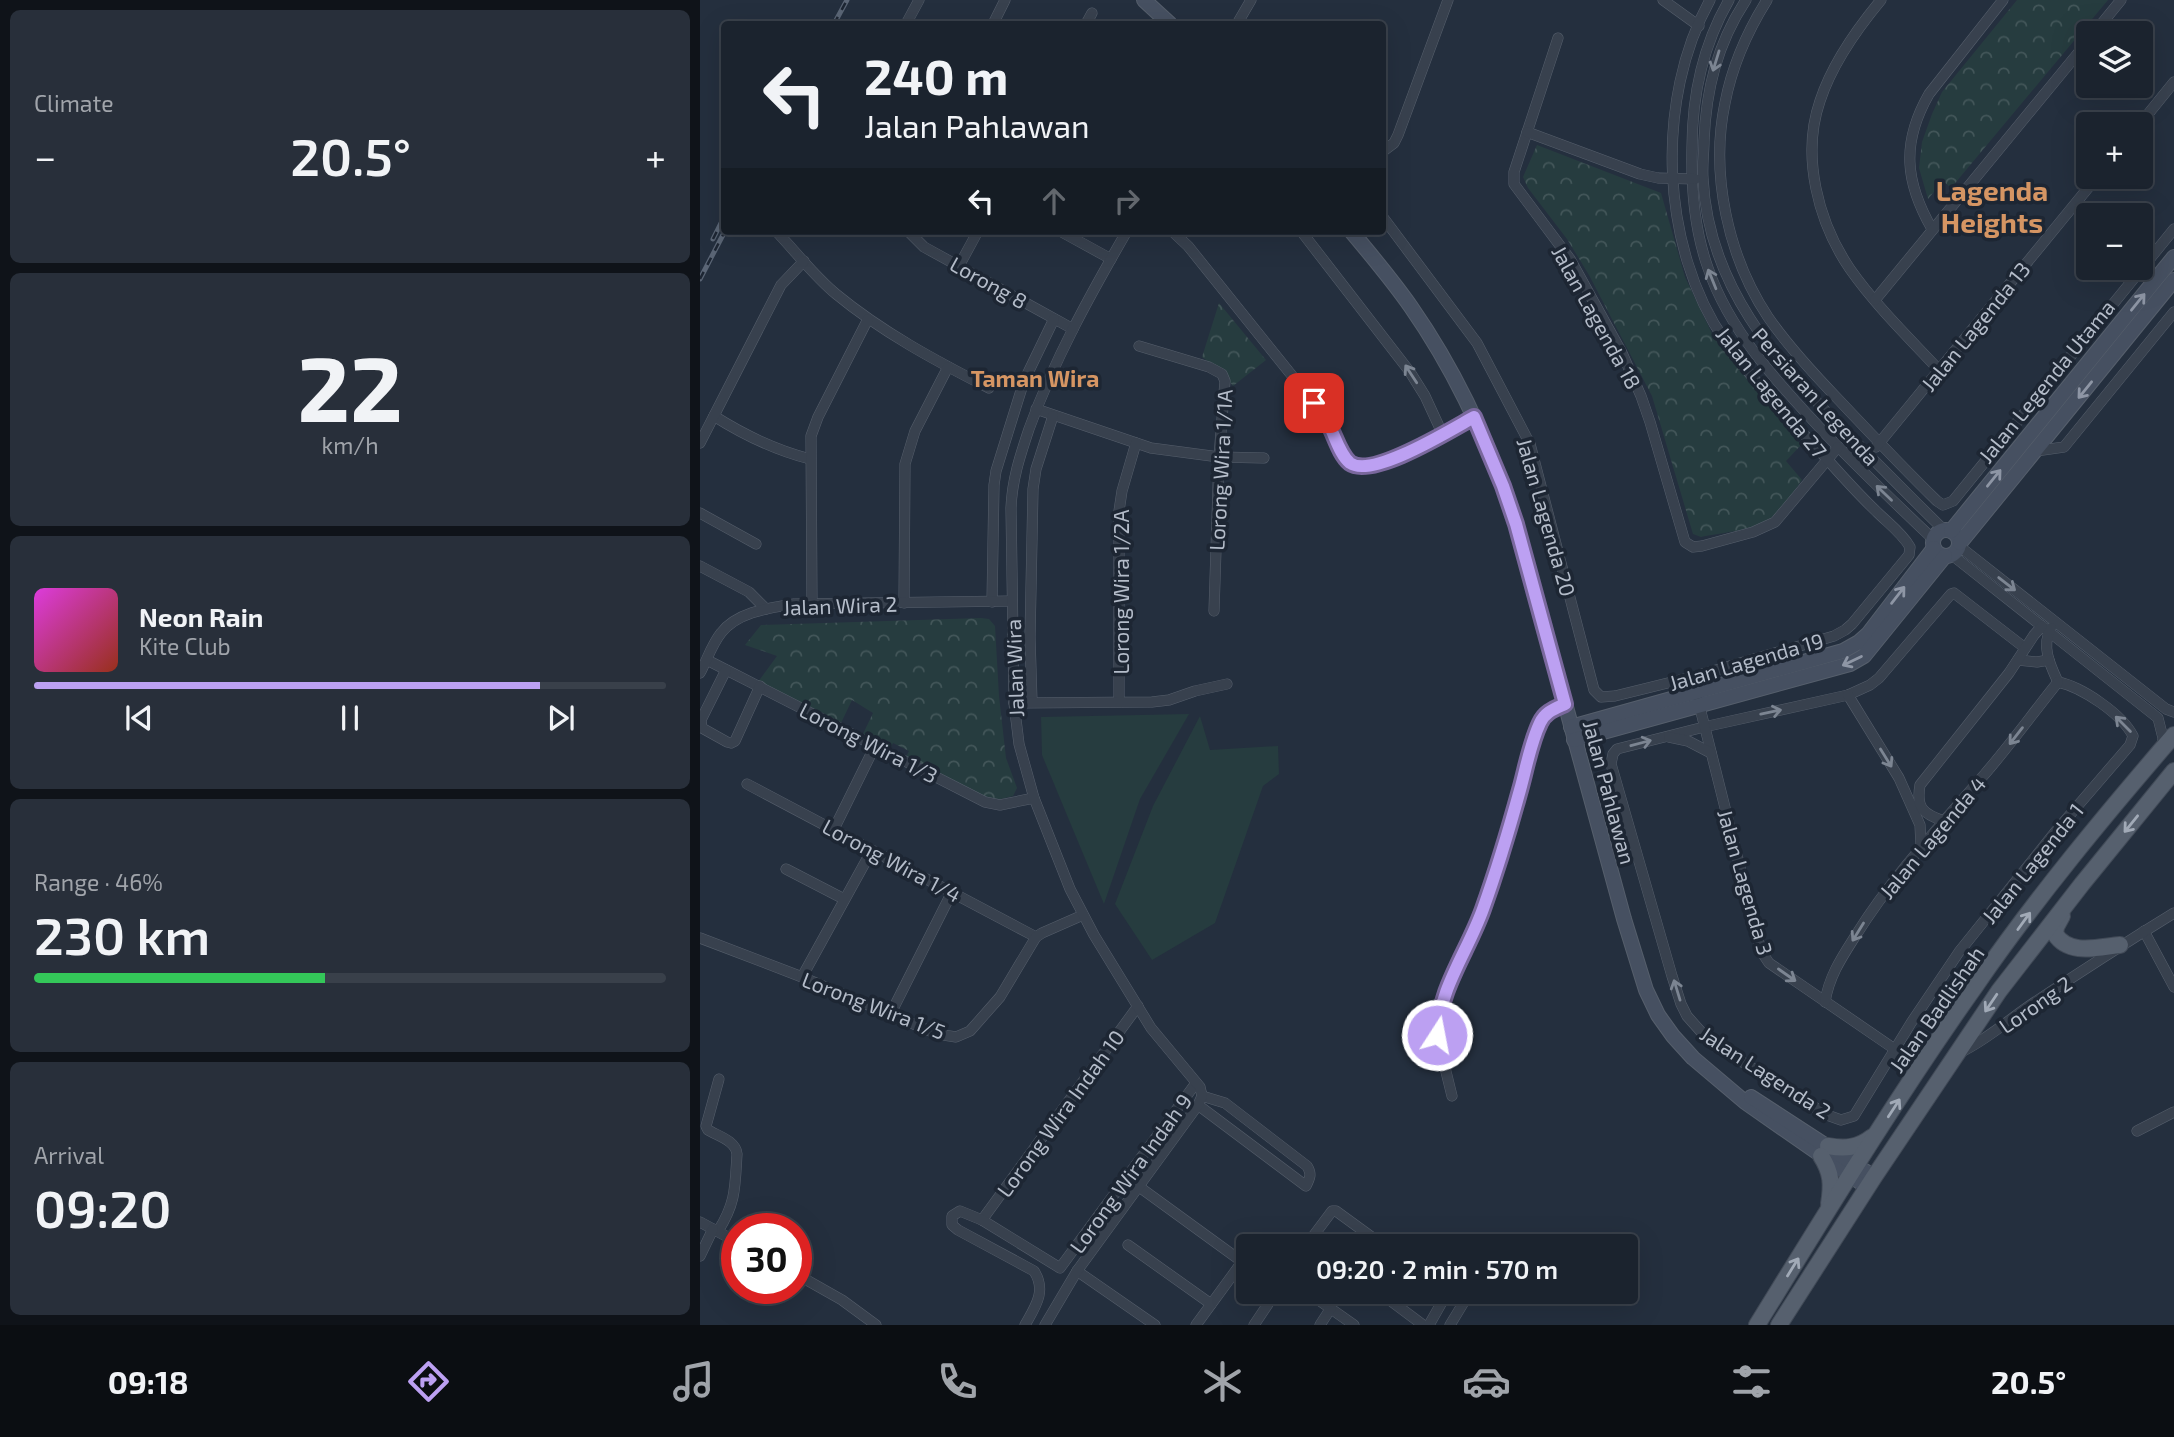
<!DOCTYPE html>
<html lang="en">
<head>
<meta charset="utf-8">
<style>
	body { margin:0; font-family:"Exo 2",sans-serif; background:#282f3a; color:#f1f3f6; height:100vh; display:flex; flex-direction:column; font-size:26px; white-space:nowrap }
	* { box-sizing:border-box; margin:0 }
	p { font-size:23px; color:#a0a4aa }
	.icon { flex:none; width:38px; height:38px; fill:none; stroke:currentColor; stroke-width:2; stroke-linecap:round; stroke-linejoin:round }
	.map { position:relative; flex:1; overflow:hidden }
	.panel { display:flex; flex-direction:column; gap:10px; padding:10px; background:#0f1319; width:700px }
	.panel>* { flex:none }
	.top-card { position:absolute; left:21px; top:21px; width:665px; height:214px; border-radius:7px; box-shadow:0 7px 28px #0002,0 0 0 2px #39404a; background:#1b232e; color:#f1f3f6; overflow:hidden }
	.fabs { position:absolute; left:1376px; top:21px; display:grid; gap:14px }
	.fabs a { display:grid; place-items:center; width:77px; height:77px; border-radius:7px; background:#1b232e; box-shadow:0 7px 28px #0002,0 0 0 2px #39404a; font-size:35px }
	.speed { position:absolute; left:21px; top:1213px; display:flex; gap:14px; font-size:35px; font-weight:700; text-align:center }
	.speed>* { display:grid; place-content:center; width:91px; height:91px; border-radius:50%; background:#1b232e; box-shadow:0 7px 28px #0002,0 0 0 2px #39404a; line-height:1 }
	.speed .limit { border:10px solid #d22; background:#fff; color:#111 }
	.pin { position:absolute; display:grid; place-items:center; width:60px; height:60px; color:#fff; margin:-30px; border-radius:14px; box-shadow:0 4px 10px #0006 }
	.me { position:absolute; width:77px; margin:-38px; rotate:11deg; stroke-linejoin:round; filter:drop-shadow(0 0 5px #0008) }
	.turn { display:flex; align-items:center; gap:24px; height:147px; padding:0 28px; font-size:32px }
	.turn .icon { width:91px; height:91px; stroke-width:2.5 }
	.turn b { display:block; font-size:49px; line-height:60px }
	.lanes { display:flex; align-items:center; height:66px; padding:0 28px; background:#0003; justify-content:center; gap:35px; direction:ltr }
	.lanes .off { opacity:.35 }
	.big { font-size:52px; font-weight:600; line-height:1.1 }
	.panel .card { flex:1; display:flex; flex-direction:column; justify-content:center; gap:10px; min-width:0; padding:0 24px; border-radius:10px; background:#282f3a }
	.panel .dial { align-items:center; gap:0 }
	.dial b { font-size:91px; line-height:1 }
	.song { display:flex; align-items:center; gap:21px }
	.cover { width:84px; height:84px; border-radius:10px; background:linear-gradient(135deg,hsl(300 70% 55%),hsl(10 70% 35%)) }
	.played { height:7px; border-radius:4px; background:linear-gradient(90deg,#bca0f2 80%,#39404a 80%) }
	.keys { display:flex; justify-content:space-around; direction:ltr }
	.heat { display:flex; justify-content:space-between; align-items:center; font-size:38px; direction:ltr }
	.charge { height:10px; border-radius:5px; background:linear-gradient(90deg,#34c759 46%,#39404a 0) }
	.trip { position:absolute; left:536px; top:1234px; width:402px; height:70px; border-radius:7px; background:#1b232e; box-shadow:0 7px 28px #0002,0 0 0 2px #39404a; font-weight:600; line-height:70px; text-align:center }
	.dock { display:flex; height:112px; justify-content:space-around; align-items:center; background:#0b0e12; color:#a0a4aa }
	.dock .icon { width:49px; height:49px }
	.dock .active { color:#bca0f2 }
	.dock b { font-size:32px; color:#f1f3f6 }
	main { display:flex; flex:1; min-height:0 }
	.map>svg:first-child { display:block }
	.green { fill:#263c3f }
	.forest { fill:url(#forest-crowns) }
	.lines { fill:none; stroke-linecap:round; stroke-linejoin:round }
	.street-casing { stroke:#565f6c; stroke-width:11 }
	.secondary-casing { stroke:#565f6c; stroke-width:16 }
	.primary-casing { stroke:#414a57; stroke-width:18 }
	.street { stroke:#38414e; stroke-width:10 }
	.secondary { stroke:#465061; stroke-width:14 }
	.primary { stroke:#56606e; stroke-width:16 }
	.rail-casing { stroke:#5a6575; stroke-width:5 }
	.rail { stroke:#1d2633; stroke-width:2.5; stroke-dasharray:8; stroke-linecap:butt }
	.oneway { stroke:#7c8592 }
	.oneway2 { stroke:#8e96a5 }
	.oneway3 { stroke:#a1aab7 }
	.route-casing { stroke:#7a689d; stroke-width:18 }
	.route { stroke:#bca0f2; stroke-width:12 }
	.labels { text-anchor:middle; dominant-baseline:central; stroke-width:7; stroke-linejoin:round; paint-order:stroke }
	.street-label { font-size:21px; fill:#b4bcc9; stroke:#1d2633 }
	.neighbourhood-label { font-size:23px; font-weight:bold; fill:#d59563; stroke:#1d2633 }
	.district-label { font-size:28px; font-weight:bold; fill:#d59563; stroke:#1d2633 }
</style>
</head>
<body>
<main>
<section class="panel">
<div class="card"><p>Climate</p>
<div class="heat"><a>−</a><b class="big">20.5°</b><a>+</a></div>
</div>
<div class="card dial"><b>22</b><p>km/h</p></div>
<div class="card">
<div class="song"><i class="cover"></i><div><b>Neon Rain</b><p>Kite Club</p></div></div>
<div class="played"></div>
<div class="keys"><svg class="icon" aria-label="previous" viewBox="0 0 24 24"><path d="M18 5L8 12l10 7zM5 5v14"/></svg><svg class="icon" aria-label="pause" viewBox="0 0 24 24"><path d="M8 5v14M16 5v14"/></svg><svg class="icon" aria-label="next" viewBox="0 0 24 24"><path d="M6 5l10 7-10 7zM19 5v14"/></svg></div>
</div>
<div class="card"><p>Range · 46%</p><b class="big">230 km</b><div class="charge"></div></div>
<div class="card"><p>Arrival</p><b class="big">09:20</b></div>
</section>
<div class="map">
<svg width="1474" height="1325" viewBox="0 0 1474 1325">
	<defs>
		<pattern id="forest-crowns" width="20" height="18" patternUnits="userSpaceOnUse" patternTransform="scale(1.75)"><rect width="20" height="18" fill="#263c3f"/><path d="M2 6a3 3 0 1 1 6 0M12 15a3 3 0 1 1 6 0" fill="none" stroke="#435659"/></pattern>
	</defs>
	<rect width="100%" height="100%" fill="#242f3e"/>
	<!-- green -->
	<g class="green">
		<polygon points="489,714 440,799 404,904 342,755 341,717"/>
		<polygon points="500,716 510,750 578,746 579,774 563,786 515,923 452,960 415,904 453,806"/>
	</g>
	<!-- forest -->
	<g class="forest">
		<polygon points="1317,0 1408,0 1251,188 1243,181 1228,199 1219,168 1222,142 1232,114 1242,92"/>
		<path d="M837 145 961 193 985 277 1014 338 1101 445 1086 461 1102 480C1093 492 1086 505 1075 515 1056 531 1024 532 1001 537L993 534 952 396 889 275 867 239 828 188 823 177Z"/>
		<polygon points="519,303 566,360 533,386 522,372 502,357"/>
		<polygon points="281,618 289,619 295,626 299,696 306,758 317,788 313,796 293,801 206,757 209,751 193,743 190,749 163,734 173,713 152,700 141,723 58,682 77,656 45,645 61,625"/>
	</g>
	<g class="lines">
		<!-- street casing -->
		<g class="street-casing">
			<g id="street">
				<polyline points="963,0 999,26"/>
				<path d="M1029 0C1003 45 992 96 992 148 991 189 994 229 1008 268 1029 330 1076 381 1120 428 1157 467 1195 503 1234 540"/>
				<path d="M1046 0C1017 44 1006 90 1004 141 1004 153 1002 166 1003 178 1008 285 1075 360 1146 432 1179 465 1211 498 1244 530"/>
				<path d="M1067 0C1047 32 1032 66 1025 103 1010 174 1028 257 1068 317 1088 346 1113 373 1137 398 1170 433 1203 468 1237 501L1243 505 1253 501 1474 229"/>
				<path d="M1181 0C1156 30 1132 64 1120 101 1101 156 1118 222 1150 269 1176 306 1209 338 1239 370"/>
				<polyline points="206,24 219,0"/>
				<polyline points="293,24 305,0"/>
				<polyline points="386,24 392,13"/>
				<polyline points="537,24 551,0"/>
				<polyline points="1394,33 1421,0"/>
				<polyline points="858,38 814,172 814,184 870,259 922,353 941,396 950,422 985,542 993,547 1002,546 1053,532 1075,522 1138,447"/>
				<polyline points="1440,124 1474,82"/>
				<polyline points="827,132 940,174 958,178 995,179"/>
				<polyline points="682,152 694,143 698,135 748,0"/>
				<path d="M682 216 777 343 830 444 894 690 901 697 915 696 992 677 1134 636 1145 630 1152 624 1209 555 1210 547C1202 533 1188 523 1177 512 1159 495 1142 476 1126 458 1091 420 1054 383 1025 341 960 247 955 99 1010 0"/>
				<path d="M1232 229C1205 182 1201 143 1229 94L1303 0"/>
				<path d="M76 231C96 252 114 276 136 294 182 332 236 361 289 388"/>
				<polyline points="208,231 224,247 373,329"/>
				<polyline points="360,231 411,259"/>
				<path d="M472 231 488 246 614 403 650 463C677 477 748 431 774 417"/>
				<polyline points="601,231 710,372 725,396 743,435"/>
				<polyline points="259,266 278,231"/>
				<polyline points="1175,300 1388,41"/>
				<polyline points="439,346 509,367 522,374 525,381 519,457 514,611"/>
				<polyline points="336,409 451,448 519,457 564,458"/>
				<path d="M14 416C44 435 75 450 110 459"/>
				<polyline points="0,443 81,285 104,261"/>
				<polyline points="1176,447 1397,177"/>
				<polyline points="1336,451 1364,447 1474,312"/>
				<polyline points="0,513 56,544"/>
				<polyline points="1259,546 1466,709 1474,712"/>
				<polyline points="1252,555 1458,718 1463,738 1462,748"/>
				<polyline points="0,566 49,592 66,609"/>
				<polyline points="292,602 294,485 296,471 324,381 354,319"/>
				<polyline points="204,603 205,464 215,431 248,367"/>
				<polyline points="112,604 111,436 118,417 168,319"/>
				<path d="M1351 628C1341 646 1350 665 1358 682"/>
				<path d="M1325 648 1254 593 1251 594 1179 678 1170 685 1148 695 1004 727 917 749 913 754 911 764 972 976 981 1004 987 1016 1003 1034 1033 1056 1127 1115 1141 1120 1154 1116 1211 1023 1259 952 1356 831 1430 745 1433 736C1422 714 1382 687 1358 682"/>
				<polyline points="7,660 285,802 300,805 334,798"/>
				<polyline points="1318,660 1337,662 1349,660"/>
				<polyline points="26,670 1,720 2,728 27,742 31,743 35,741 60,686"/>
				<path d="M0 673C7 660 12 644 21 633 37 612 69 608 94 604L312 601"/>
				<polyline points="1148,695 1199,778 1220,825 1221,846"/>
				<polyline points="998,700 1061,951 1069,963 1196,1050"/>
				<polyline points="419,701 419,511 422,491 436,443"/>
				<polyline points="332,702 330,638 333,489 336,469 353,416"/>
				<polyline points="314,703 452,702 469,700 495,691 527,684"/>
				<polyline points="969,737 988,741 1011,753"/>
				<polyline points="47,784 336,937"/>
				<path d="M1244 821C1223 814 1216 808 1220 785L1309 673 1334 635 1342 626"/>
				<polyline points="134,829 175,746"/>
				<polyline points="86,869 144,899"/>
				<polyline points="1444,931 1474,987"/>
				<polyline points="0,938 102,977 237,1034 256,1037 270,1031 300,997 336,937 342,933 383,915"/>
				<polyline points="102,977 172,850"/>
				<path d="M1125 1002C1129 976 1142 957 1156 935 1193 876 1239 827 1284 775 1310 745 1333 713 1358 682"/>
				<polyline points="190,1015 252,892"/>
				<path d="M1261 1052C1286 1040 1306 1022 1329 1006 1377 974 1425 943 1474 913"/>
				<polyline points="752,1096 737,1035 739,1015 749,982 771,941 783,909 811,822 839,724 850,711 865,704"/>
				<path d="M498 1105 606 1186C610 1178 612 1174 607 1166L525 1103 502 1096"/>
				<polyline points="1437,1131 1474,1112"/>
				<polyline points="438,1186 548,1266"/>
				<polyline points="282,1220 438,1006"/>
				<polyline points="0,1222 37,1242"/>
				<path d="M18 1231C36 1203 35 1187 37 1154 36 1141 18 1136 8 1130L6 1126 19 1079"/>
				<polyline points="428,1245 511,1304"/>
				<polyline points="621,1246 614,1240 614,1235 632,1211 636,1211 684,1246"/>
				<polyline points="0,1256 13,1229"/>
				<polyline points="377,1271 455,1325"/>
				<polyline points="96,1274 142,1300 176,1325"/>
				<polyline points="679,1292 723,1325"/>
				<polyline points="603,1294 620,1301 654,1325"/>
				<path d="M325 1325C335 1307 347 1291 334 1271L258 1230 252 1225V1216L260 1211 282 1220 360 1268 496 1083"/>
				<path d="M345 1325 377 1271 498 1105 502 1096 500 1087 451 1028 394 935 370 889 334 798 319 744 314 703 311 508C312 480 320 456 329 429 354 360 390 295 427 231"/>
				<polyline points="496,1325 542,1262"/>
				<polyline points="554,1325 576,1292"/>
				<polyline points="620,1325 631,1308"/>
				<polyline points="729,1325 742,1302 742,1292"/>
				<polyline points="750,1325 764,1302"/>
			</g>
		</g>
		<!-- secondary casing -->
		<g class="secondary-casing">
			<g id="secondary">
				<polyline points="444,0 470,24"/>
				<path d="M651 231C672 256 693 281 711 307 757 373 791 448 816 524L924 919 946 990 958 1015 973 1036 993 1058 1045 1102 1167 1187"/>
				<circle cx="1246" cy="543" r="13"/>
				<polyline points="1251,531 1474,257"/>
				<polyline points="1260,543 1474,280"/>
				<polyline points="871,727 1143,651 1159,642 1168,634 1234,548"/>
				<polyline points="874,740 1150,664 1164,656 1245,556"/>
				<polyline points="1051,1097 1174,1177"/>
			</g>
		</g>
		<!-- primary casing -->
		<g class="primary-casing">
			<g id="primary">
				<path d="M1362 916 1356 927 1355 934C1369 956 1398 947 1420 945"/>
				<path d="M1128 1146C1145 1149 1158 1148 1172 1137"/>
				<path d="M1121 1156C1132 1173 1132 1185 1129 1204"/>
				<path d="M1057 1325C1128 1210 1198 1095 1276 985 1336 898 1405 815 1474 735"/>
				<polyline points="1079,1325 1174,1177 1299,991 1382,884 1474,771"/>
			</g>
		</g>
		<!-- street -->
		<use href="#street" class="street"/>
		<!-- secondary -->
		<use href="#secondary" class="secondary"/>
		<!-- primary -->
		<use href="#primary" class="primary"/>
		<!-- rail casing -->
		<g class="rail-casing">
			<g id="rail">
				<polyline points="134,24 147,0"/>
				<polyline points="13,239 24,217"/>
				<polyline points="0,279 25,231"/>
			</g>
		</g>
		<!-- rail -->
		<use href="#rail" class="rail"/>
	</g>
	<!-- one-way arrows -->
	<defs><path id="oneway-shaft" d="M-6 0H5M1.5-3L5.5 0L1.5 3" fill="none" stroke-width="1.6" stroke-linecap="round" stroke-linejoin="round" transform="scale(1.75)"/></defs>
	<g class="oneway">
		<use href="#oneway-shaft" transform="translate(1016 61) rotate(107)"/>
		<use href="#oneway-shaft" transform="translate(1012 279) rotate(-112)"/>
		<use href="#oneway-shaft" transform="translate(711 374) rotate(-123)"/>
		<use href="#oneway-shaft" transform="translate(1184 493) rotate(-136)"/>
		<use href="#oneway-shaft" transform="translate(1307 584) rotate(38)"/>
		<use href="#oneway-shaft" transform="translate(1071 712) rotate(-12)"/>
		<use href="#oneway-shaft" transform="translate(1423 724) rotate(-135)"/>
		<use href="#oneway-shaft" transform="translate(1316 736) rotate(128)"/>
		<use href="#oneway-shaft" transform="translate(941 743) rotate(-15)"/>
		<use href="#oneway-shaft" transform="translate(1186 758) rotate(58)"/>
		<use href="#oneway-shaft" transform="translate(1158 932) rotate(122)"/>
		<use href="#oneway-shaft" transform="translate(1087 975) rotate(35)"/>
		<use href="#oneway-shaft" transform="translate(977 990) rotate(-107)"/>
	</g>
	<g class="oneway2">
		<use href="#oneway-shaft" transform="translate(1438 302) rotate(-51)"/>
		<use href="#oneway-shaft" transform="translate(1385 390) rotate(129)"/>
		<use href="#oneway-shaft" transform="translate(1294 478) rotate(-51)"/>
		<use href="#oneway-shaft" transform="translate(1198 595) rotate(-52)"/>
		<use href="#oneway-shaft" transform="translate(1152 661) rotate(154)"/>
	</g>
	<g class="oneway3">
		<use href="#oneway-shaft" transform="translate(1431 824) rotate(129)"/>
		<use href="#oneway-shaft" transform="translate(1324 921) rotate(-54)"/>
		<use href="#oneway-shaft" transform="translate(1291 1003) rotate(124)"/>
		<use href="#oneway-shaft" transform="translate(1194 1108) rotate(-57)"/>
		<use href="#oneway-shaft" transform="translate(1093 1267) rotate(-58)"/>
	</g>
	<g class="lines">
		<!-- route casing -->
		<g class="route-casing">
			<path id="route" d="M614 403C619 410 624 417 629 425 635 436 640 455 650 463 672 479 752 429 774 417L803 486 816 524 865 704C854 709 845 712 840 723 830 744 826 769 820 790 809 830 797 870 783 909 768 951 739 989 737 1035"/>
		</g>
		<!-- route -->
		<use href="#route" class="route"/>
	</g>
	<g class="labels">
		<!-- street labels -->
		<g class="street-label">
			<text transform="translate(289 282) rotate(29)">Lorong 8</text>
			<text transform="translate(897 317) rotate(61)">Jalan Lagenda 18</text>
			<text transform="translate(1275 326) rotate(-51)">Jalan Lagenda 13</text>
			<text transform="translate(1346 381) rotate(-51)">Jalan Legenda Utama</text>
			<text transform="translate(1072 392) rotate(51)">Jalan Lagenda 27</text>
			<text transform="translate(1116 396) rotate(48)">Persiaran Legenda</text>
			<text transform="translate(520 470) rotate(-87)">Lorong Wira 1/1A</text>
			<text transform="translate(847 517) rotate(74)">Jalan Lagenda 20</text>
			<text transform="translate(420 592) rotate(-90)">Lorong Wira 1/2A</text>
			<text transform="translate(140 605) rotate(-2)">Jalan Wira 2</text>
			<text transform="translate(1046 661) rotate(-16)">Jalan Lagenda 19</text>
			<text transform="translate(314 668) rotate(-92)">Jalan Wira</text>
			<text transform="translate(169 742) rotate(27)">Lorong Wira 1/3</text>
			<text transform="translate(910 792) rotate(75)">Jalan Pahlawan</text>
			<text transform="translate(1232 837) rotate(-50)">Jalan Lagenda 4</text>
			<text transform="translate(192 860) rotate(28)">Lorong Wira 1/4</text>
			<text transform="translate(1332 863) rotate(-51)">Jalan Lagenda 1</text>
			<text transform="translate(1046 882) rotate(74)">Jalan Lagenda 3</text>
			<text transform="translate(1335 1004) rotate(-35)">Lorong 2</text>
			<text transform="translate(174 1005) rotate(21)">Lorong Wira 1/5</text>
			<text transform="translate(1236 1009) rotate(-55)">Jalan Badlishah</text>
			<text transform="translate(1066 1072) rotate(33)">Jalan Lagenda 2</text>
			<text transform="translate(360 1113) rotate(-54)">Lorong Wira Indah 10</text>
			<text transform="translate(430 1173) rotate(-54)">Lorong Wira Indah 9</text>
		</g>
		<!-- neighbourhood labels -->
		<g class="neighbourhood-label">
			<text x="335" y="378">Taman Wira</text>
		</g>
		<!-- district labels -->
		<g class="district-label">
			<text x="1292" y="190">Lagenda<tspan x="1292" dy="32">Heights</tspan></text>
		</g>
	</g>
</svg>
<div class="fabs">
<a><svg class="icon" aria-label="layers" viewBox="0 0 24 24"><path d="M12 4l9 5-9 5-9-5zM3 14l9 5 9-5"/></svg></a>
<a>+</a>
<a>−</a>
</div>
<div class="speed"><div class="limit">30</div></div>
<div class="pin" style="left:614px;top:403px;background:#d93025"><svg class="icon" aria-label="arrive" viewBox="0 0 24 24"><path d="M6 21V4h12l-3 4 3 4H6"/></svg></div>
<svg class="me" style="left:737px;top:1035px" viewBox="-20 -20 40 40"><circle r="17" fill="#bca0f2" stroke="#fff" stroke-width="3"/><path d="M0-11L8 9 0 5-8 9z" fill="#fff"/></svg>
<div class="trip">09:20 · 2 min · 570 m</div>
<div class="top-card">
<div class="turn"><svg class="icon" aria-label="left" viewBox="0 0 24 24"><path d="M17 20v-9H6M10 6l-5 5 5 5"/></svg><div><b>240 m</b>Jalan Pahlawan</div></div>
<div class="lanes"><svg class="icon" aria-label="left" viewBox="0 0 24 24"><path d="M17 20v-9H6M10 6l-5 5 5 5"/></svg><svg class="icon off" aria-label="ahead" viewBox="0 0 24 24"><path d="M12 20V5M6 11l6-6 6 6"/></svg><svg class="icon off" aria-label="right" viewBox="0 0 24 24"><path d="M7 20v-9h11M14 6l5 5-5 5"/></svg></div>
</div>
</div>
</main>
<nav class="dock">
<b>09:18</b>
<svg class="icon active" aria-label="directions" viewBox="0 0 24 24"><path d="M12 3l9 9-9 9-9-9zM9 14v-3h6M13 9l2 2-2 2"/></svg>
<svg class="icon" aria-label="music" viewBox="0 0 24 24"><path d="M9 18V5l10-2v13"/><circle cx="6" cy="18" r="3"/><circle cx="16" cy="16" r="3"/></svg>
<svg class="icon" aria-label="phone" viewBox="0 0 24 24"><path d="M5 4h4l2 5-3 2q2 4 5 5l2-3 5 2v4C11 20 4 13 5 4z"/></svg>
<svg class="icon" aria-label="climate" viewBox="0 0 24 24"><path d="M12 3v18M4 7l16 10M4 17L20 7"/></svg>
<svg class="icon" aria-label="car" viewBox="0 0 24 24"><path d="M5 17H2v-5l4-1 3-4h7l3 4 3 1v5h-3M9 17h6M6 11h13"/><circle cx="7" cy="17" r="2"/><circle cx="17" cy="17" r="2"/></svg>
<svg class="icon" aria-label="filters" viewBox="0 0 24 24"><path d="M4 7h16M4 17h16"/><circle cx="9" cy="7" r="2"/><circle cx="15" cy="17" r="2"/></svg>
<b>20.5°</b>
</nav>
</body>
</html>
